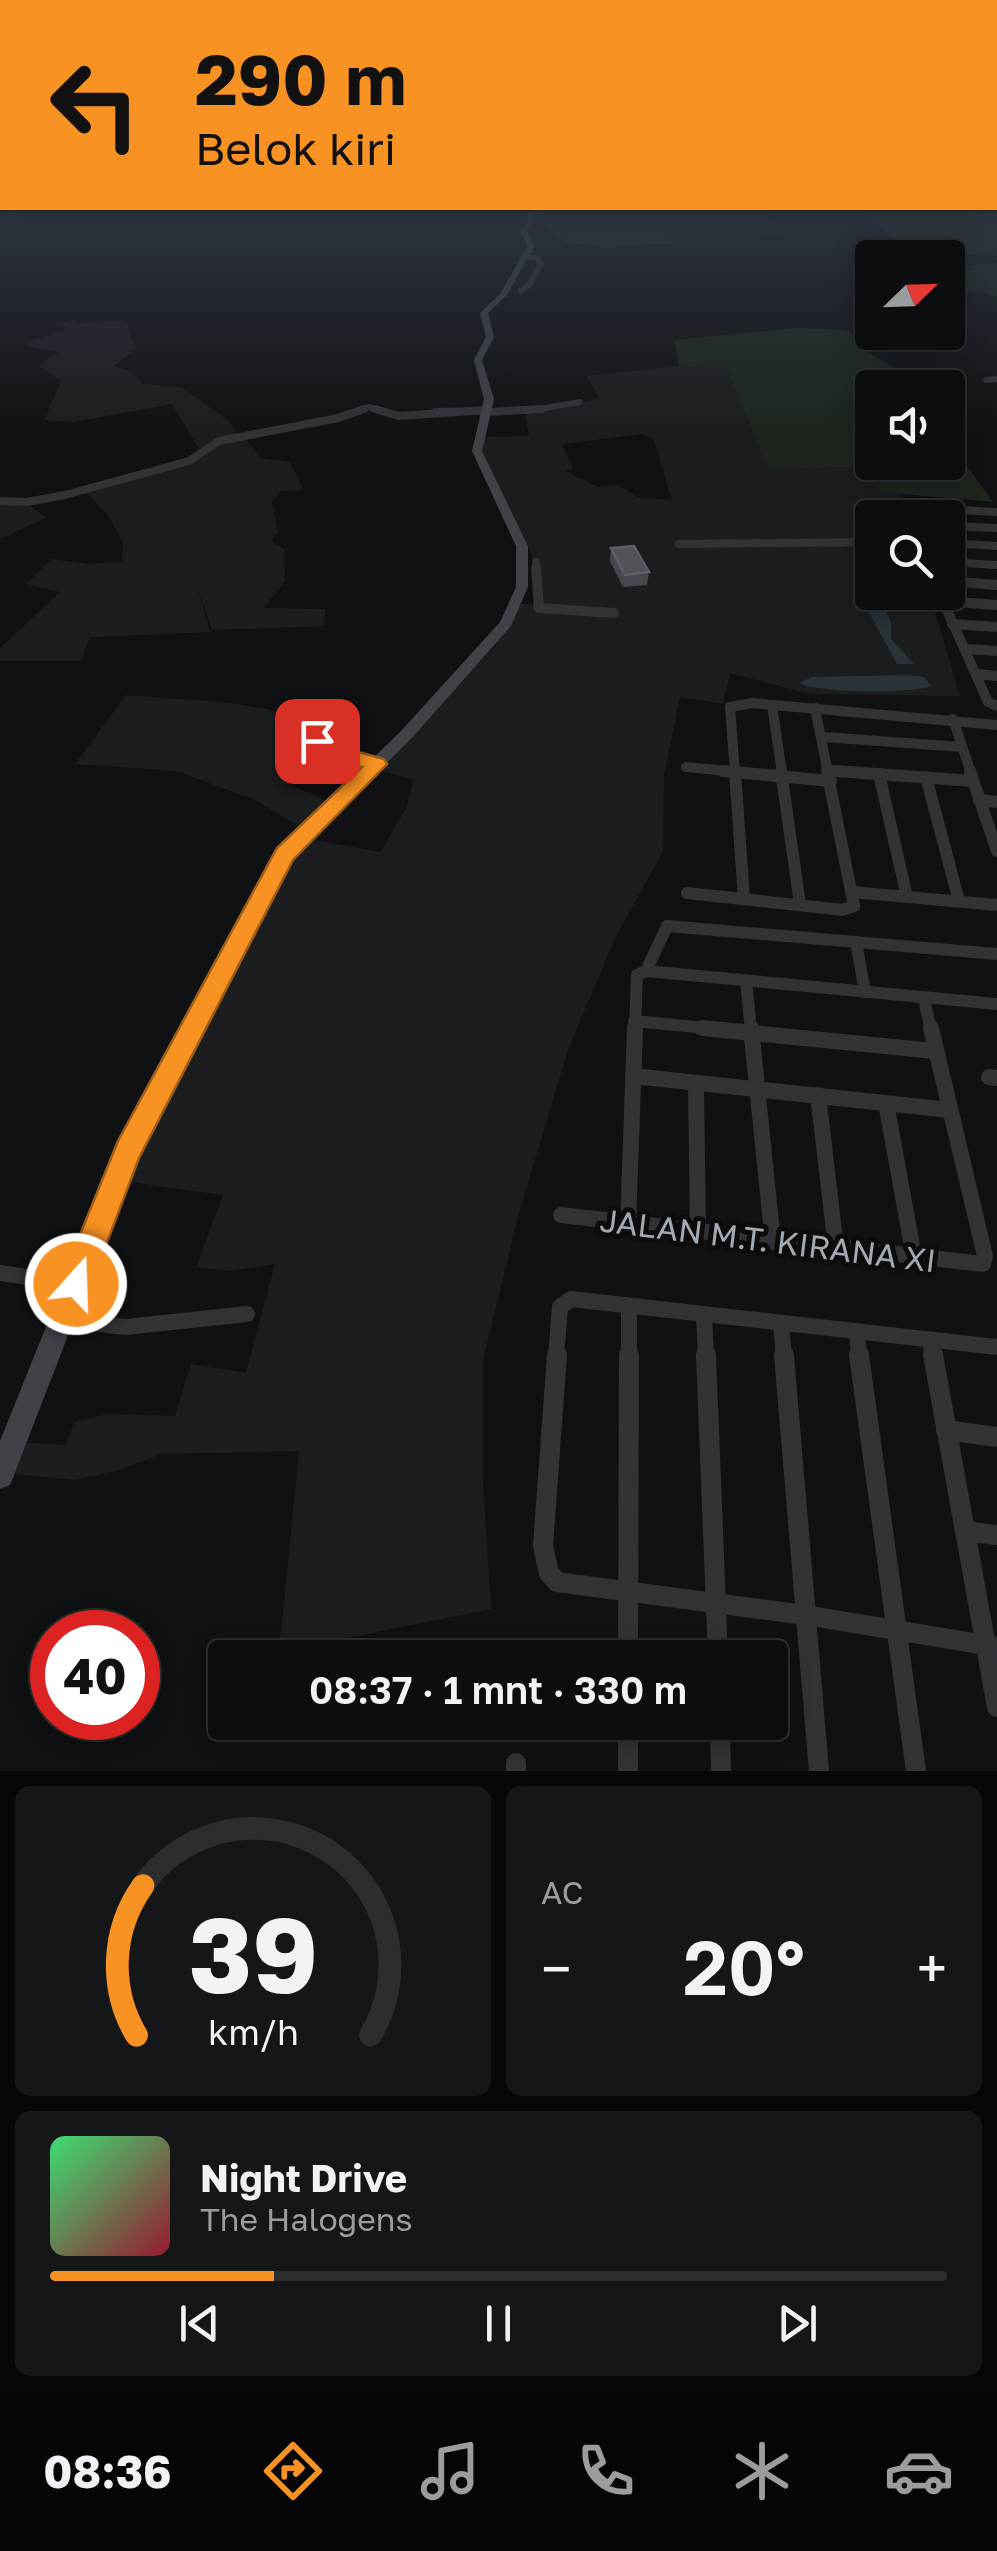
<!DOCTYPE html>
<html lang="id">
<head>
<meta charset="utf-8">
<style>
	body { margin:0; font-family:"Golos Text",sans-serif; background:#151617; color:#f1f3f6; height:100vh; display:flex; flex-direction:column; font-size:38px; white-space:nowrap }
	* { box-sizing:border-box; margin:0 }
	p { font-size:32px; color:#9a9c9e }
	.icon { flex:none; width:55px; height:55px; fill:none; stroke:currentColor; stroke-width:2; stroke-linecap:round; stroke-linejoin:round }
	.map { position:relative; height:1771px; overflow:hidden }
	.details { display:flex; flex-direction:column; gap:15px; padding:15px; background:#070708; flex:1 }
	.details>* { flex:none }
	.hud { position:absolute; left:0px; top:0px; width:998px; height:210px; box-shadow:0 5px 25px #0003,0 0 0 2px #2c2d2e; background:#f89222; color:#111; overflow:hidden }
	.needle { width:65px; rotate:67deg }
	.controls { position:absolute; left:855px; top:240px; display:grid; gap:20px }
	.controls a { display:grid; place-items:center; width:110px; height:110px; border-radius:10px; background:#0c0d0e; box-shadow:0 5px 25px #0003,0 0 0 2px #2c2d2e; font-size:50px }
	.speed { position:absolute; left:30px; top:1610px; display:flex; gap:20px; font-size:50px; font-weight:700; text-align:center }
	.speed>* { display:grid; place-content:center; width:130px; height:130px; border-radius:50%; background:#0c0d0e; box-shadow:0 5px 25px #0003,0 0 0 2px #2c2d2e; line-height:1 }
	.speed .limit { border:15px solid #d22; background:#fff; color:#111 }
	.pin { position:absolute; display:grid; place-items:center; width:85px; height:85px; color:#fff; margin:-42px; border-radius:20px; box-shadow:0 5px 15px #0006 }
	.me { position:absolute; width:110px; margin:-55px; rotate:20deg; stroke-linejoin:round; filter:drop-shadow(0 0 8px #0008) }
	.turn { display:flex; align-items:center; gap:35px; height:210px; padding:0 30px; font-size:45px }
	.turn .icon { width:130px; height:130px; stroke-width:2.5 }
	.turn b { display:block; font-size:70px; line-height:85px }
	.big { font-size:75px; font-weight:600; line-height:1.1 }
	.details .card { flex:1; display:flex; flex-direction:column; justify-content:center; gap:15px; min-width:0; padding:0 35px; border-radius:15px; background:#151617 }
	.details .dial { align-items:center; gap:0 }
	.dial svg { height:260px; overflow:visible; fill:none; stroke:#2c2d2e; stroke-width:7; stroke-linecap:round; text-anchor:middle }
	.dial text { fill:#f1f3f6; stroke:none }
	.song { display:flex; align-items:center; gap:30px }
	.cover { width:120px; height:120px; border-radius:15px; background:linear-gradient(135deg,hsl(140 70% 55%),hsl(350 70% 35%)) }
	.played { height:10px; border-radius:5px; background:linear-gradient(90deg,#f89222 25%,#2c2d2e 25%) }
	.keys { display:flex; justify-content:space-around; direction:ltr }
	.heat { display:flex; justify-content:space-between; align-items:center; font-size:55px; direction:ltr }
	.details .tiles { flex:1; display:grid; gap:15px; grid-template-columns:1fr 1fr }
	.card:last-child { grid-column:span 2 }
	.trip { position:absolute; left:208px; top:1640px; width:580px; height:100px; border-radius:10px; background:#0c0d0e; box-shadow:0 5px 25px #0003,0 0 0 2px #2c2d2e; font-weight:600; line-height:100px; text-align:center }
	.menu { display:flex; height:160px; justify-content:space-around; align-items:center; background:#050506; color:#9a9c9e }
	.menu .icon { width:70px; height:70px }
	.menu .active { color:#f89222 }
	.menu b { font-size:45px; color:#f1f3f6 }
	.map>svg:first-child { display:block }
	.built { fill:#1c1d1f; fill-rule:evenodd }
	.green { fill:#1d251d }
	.water { fill:#293338 }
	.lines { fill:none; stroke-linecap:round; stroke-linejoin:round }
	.street-far6 { stroke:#313337; stroke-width:5 }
	.street-far5 { stroke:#313337; stroke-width:6 }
	.street-far4 { stroke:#313337; stroke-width:8 }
	.street-far3 { stroke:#313337; stroke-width:10 }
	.street-far2 { stroke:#313337; stroke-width:12 }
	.street-far1 { stroke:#313337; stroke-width:16 }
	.street { stroke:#313337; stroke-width:20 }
	.secondary { fill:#3f4247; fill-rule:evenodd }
	.wall { fill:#46484d }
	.building { fill:#505358; stroke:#5c6066; stroke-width:2.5 }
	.route { fill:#f89222; stroke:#a15f16; stroke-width:2.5 }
	.labels { text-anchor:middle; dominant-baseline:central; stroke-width:10; stroke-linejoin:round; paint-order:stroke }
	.near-street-label { font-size:32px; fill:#a1a9b3; stroke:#0c0c0d }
</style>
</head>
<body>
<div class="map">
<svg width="997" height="1771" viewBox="0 0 997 1771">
	<rect width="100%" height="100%" fill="#101112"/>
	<!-- built -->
	<g class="built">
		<polygon points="532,208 762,208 780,235 671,239 658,223 535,221"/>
		<polygon points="73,320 76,324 126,320 136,349 113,366 131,371 142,384 181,387 229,421 239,437 210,442 199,449 172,404 74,422 44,420 61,381 38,365 59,352 33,348 25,342 62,332 66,328 61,323"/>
		<path d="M679 366 727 370 768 469 865 467 880 492H900L904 517 872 518V592L929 593 960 696 810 694 730 673 723 704 680 697 664 775 663 852 615 938 568 1050 519 1213 483 1360V1481L491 1609 279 1652 299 1451 162 1454 116 1471 72 1480 10 1473 20 1442 66 1445 74 1422 108 1414 175 1416 191 1364 246 1373 275 1264 229 1271 196 1267 223 1195 123 1181 235 958 306 839 381 852 407 806 413 780 376 769 494 647 521 604H534L532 554 482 455 483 437 529 436 525 414 599 398 587 376ZM641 434 654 440 672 500 637 497 618 485 597 487 565 471 573 469 562 444Z"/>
		<polygon points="246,439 261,458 290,462 304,490 281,491 272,502 278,532 271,541 284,549 285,581 264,608 325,609 324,626 212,630 197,586 210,632 90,637 81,661 0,661 0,648 60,592 26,584 51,559 89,564 122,561 123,543 108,515 85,491 187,464 217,444"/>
		<polygon points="0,503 28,504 46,518 0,539"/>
		<polygon points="126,695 231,703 278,711 274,726 283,748 310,756 284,781 332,804 302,828 253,799 176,771 75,764"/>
	</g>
	<!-- green -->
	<g class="green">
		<polygon points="995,186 997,254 931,254 923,241 894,239 858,208 995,208"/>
		<polygon points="535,221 658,223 673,243 607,248 566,242"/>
		<polygon points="997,263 997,297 982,292 960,292 948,267"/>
		<polygon points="798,328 847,330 866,344 858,346 920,383 921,387 872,388 872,462 948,462 948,450 965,463 993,502 880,492 865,467 768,469 727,370 679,366 674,340"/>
	</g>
	<!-- water -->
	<g class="water">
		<polygon points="861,598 881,601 891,622 891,639 914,664 897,664"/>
		<path d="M908 675 924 677 931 686C914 694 817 693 800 683L811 677Z"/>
	</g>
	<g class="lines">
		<!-- street-far6 -->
		<polyline class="street-far6" points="524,256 537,258 541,264 528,286"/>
		<!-- street-far5 -->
		<g class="street-far5">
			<polyline points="521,291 531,283"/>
			<polyline points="986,380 997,379"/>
			<polyline points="357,411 369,407 383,411"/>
			<polyline points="435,411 488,410"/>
			<polyline points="527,411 580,402"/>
		</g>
		<!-- street-far4 -->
		<g class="street-far4">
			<polyline points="375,409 399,416 488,410"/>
			<polyline points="488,412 541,409"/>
			<polyline points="0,501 27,502 65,495 189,461 219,441 338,418 364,409"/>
			<polyline points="912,518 912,510 919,508 997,512"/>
			<polyline points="948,526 997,528"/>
			<polyline points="948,543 997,546"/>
			<polyline points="679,544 872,542"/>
			<polyline points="536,562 537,571"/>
			<polyline points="948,562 997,565"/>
		</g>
		<!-- street-far3 -->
		<g class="street-far3">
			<polyline points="536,568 539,608 614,613"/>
			<polyline points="948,581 997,585"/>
			<polyline points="939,592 988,702 997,706"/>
			<polyline points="942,601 997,605"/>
			<polyline points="952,624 997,627"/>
			<polyline points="966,649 997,651"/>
			<polyline points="977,674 997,676"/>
			<polyline points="772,705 782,773"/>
			<polyline points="815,708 828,773"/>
			<polyline points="323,712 318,733 320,746 377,764"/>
			<polyline points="953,719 971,773"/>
			<polyline points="823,737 962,747"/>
			<polyline points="686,767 749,773"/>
			<polyline points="829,770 869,773"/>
			<polyline points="735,773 730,707 752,703 997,725"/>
		</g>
		<!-- street-far2 -->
		<g class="street-far2">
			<polyline points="723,771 831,781"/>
			<polyline points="735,771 744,899"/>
			<polyline points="781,771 800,904"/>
			<polyline points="836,771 973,781"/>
			<polyline points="970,771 997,851"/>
			<polyline points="879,774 907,897"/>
			<polyline points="926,777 959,901"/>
			<polyline points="979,800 997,802"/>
			<polyline points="852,892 997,905"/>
			<polyline points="687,893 843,910 854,906 827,771"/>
			<polyline points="856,942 865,992"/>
			<polyline points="646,971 997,1004"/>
			<polyline points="746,981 751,1030"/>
			<polyline points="924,999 931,1030"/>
			<polyline points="634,1021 727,1030"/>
			<polyline points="635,1030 637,975 646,971 667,926 997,954"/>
		</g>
		<!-- street-far1 -->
		<g class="street-far1">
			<polyline points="702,1028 935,1051"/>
			<polyline points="751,1028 773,1242"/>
			<polyline points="633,1076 950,1110"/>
			<polyline points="989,1077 997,1078"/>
			<polyline points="696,1083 698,1234"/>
			<polyline points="818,1095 836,1248"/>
			<polyline points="886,1103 914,1257"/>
			<polyline points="561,1215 983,1264 985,1256 931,1028"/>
			<polyline points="628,1225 635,1028"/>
			<polyline points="0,1273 75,1284"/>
			<polyline points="704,1317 706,1357"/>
			<polyline points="63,1320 126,1327 247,1314"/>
			<polyline points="781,1323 784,1357"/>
			<polyline points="856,1331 860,1357"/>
			<polyline points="930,1340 933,1357"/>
			<polyline points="556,1357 560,1307 571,1299 997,1347"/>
			<polyline points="629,1357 629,1307"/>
		</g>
		<!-- street -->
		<g class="street">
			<polyline points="557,1355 543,1546 549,1573 557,1582 805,1615 997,1647"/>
			<polyline points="706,1355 718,1658"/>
			<polyline points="784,1355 819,1771"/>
			<polyline points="859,1355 916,1771"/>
			<polyline points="933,1355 997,1707"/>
			<polyline points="946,1430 997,1437"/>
			<polyline points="965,1531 997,1535"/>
			<polyline points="628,1658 629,1355"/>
			<polyline points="628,1722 628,1771"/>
			<polyline points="720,1722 721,1771"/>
			<polyline points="516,1763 516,1771"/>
		</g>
		<!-- secondary -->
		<polygon class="secondary" points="527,208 533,208 534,222 527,230 534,246 507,295 488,313 494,337 482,360 494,399 482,451 528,546 528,587 511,626 411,739 291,858 137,1157 14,1475 10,1485 0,1489 0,1441 120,1143 279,849 401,731 500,622 516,587 516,546 472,451 484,399 474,360 486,337 480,313 500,294 528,246 520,230 528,222"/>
	</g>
	<!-- wall -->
	<polygon class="wall" points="611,548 649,572 647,585 623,587 610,561"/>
	<!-- building -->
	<polygon class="building" points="634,546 649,572 625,575 611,548"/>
	<!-- sky -->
	<linearGradient id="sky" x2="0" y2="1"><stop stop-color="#09090a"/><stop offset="0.43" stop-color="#313844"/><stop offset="1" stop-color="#313844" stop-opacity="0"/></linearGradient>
	<rect width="997" height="434" fill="url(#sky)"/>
	<!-- route -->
	<polygon class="route" points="317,734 329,744 384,759 387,764 293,860 139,1158 87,1295 76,1300 64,1295 60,1284 118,1141 277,848 362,767 315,754 307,741"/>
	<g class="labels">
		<!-- near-street labels -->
		<g class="near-street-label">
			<text transform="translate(768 1240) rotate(7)">JALAN M.T. KIRANA XI</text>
		</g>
	</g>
</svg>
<div class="controls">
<a><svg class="needle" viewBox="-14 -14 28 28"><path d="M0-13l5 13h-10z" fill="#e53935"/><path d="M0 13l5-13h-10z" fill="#9a9c9e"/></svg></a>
<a><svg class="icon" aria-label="sound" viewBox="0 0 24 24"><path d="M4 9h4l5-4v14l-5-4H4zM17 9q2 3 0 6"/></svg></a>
<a><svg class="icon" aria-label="search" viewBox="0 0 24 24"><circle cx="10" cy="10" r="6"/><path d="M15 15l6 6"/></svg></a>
</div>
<div class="speed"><div class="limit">40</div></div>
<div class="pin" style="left:317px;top:741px;background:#d93025"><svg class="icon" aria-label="arrive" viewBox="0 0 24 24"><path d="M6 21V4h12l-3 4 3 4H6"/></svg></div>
<svg class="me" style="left:76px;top:1284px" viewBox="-20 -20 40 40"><circle r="17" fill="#f89222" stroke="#fff" stroke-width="3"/><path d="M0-11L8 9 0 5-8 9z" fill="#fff"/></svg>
<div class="trip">08:37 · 1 mnt · 330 m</div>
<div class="hud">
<div class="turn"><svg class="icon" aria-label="left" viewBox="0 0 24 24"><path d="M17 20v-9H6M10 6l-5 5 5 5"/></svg><div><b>290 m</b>Belok kiri</div></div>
</div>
</div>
<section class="details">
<div class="tiles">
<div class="card dial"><svg viewBox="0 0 100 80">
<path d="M14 69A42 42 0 1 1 86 69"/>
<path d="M14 69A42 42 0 0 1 16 23" stroke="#f89222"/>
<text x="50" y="56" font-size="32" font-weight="700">39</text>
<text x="50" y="72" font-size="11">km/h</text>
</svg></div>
<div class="card"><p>AC</p>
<div class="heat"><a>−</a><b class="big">20°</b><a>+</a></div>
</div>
<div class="card">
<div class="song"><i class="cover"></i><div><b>Night Drive</b><p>The Halogens</p></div></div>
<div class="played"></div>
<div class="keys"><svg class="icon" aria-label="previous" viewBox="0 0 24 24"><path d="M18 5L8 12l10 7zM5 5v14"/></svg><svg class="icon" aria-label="pause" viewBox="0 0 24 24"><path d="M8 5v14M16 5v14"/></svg><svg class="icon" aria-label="next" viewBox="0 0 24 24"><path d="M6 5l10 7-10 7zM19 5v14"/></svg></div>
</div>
</div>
</section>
<nav class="menu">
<b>08:36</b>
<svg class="icon active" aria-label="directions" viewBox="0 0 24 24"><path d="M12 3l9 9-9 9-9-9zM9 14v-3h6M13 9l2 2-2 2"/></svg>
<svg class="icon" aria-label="music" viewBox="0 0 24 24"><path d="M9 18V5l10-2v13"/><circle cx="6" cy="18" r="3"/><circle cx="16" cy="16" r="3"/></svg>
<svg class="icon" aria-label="phone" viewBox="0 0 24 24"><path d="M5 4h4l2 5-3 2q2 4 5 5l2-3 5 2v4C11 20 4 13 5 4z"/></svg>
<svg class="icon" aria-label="climate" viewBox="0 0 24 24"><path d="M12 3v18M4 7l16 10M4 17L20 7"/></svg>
<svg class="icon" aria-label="car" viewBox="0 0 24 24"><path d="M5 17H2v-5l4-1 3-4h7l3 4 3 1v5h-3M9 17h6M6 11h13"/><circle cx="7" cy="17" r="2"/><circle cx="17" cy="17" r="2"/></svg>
</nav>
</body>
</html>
